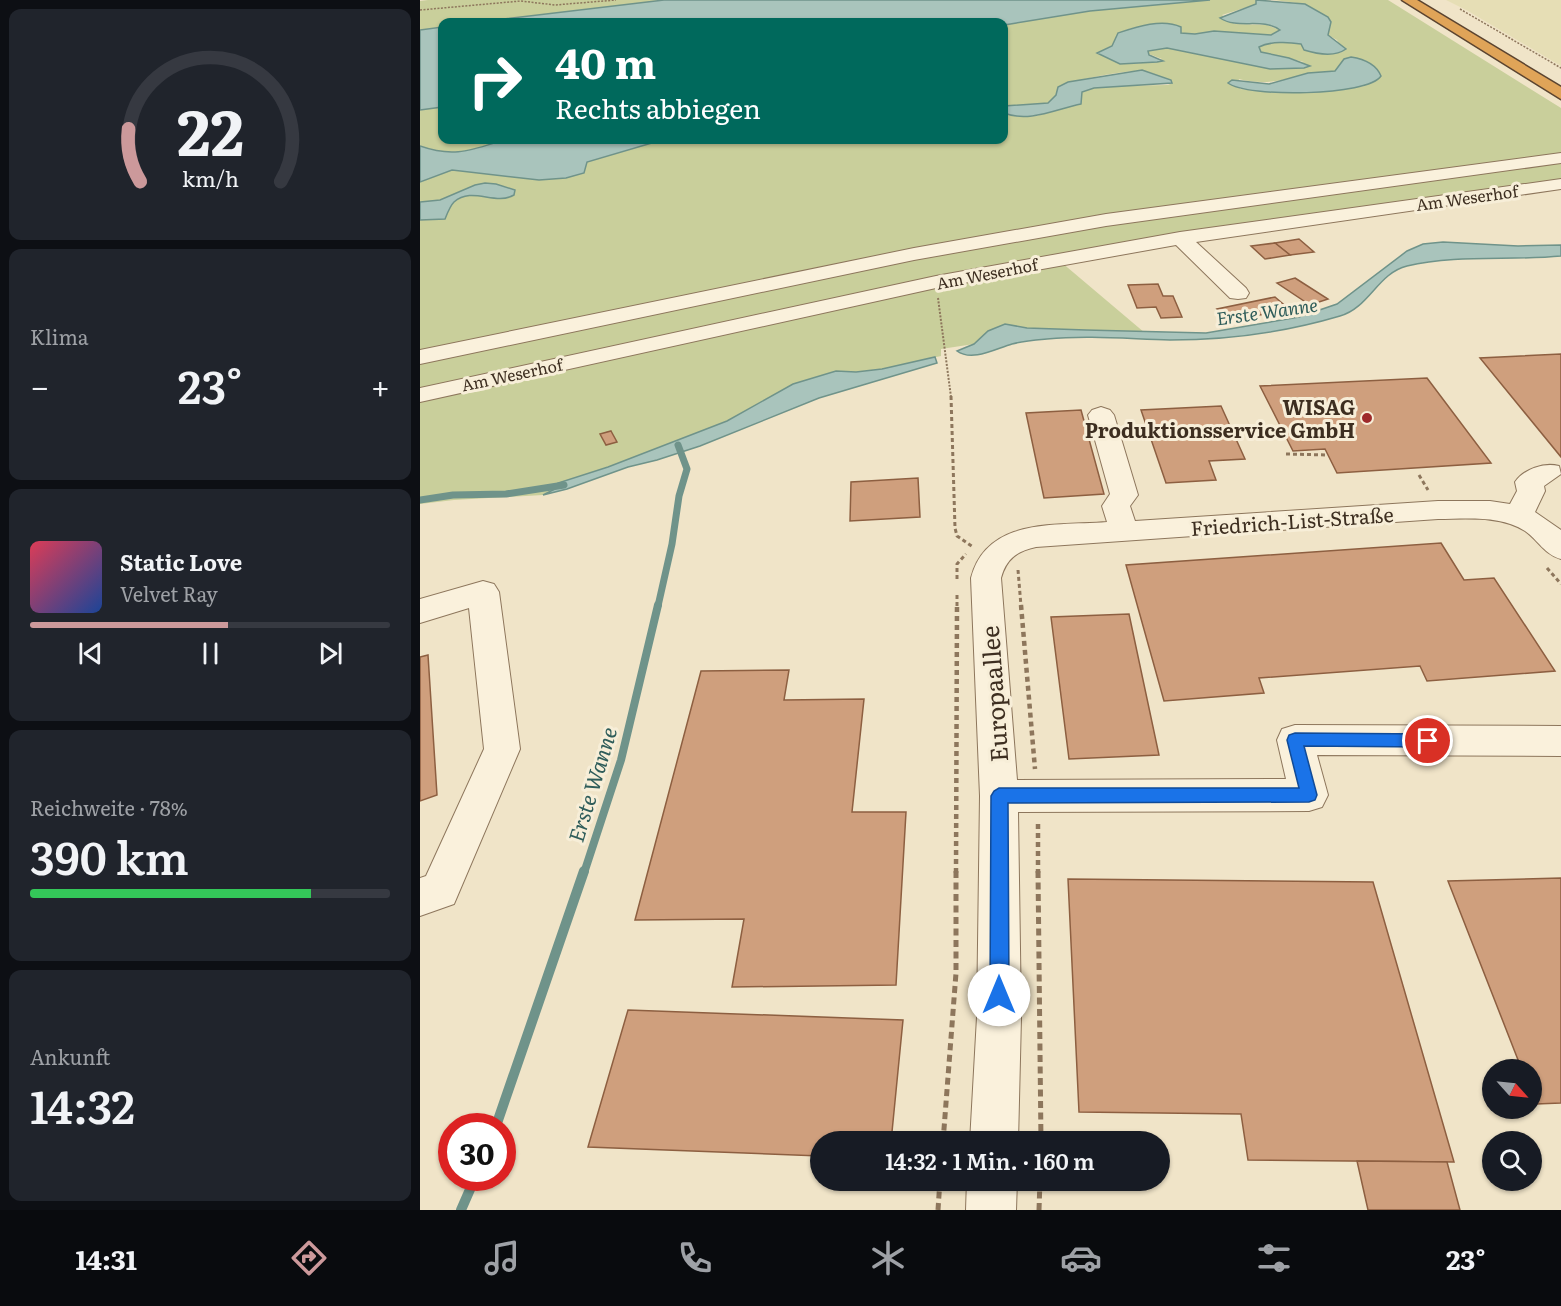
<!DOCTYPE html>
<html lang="de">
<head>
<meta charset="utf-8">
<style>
	body { margin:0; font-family:Literata,serif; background:#20242c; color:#f1f3f6; height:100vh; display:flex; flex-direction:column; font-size:22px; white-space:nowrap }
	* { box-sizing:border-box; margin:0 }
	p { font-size:20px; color:#9ea1a6 }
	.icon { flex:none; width:33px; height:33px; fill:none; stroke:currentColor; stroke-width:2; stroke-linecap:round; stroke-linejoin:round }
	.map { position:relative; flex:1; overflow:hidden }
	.panel { display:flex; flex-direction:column; gap:9px; padding:9px; background:#0d0f14; width:420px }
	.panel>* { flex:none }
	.guide { position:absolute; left:18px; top:18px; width:570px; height:126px; border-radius:12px; box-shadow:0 2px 4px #0004; background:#00695c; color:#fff; overflow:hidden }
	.needle { width:39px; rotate:117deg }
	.fabs { position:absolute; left:1062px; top:1059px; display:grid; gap:12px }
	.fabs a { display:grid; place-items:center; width:60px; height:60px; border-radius:50%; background:#171b24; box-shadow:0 2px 4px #0004; font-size:30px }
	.speed { position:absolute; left:18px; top:1113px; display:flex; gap:12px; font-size:30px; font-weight:700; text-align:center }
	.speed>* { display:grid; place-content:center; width:78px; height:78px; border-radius:50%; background:#171b24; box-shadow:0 2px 4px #0004; line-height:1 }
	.speed .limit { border:9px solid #d22; background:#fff; color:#111 }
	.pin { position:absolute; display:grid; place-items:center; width:51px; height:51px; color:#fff; margin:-26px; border:3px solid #fff; border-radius:50%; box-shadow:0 2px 6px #0007 }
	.me { position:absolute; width:66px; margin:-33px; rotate:0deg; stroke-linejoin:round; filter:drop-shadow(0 0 4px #0008) }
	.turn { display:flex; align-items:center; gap:21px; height:126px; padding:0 18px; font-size:27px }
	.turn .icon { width:78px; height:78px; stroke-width:2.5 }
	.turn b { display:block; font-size:42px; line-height:51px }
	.big { font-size:45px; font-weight:600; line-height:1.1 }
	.panel .tile { flex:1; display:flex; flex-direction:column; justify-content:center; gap:9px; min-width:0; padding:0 21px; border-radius:12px; background:#20242c }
	.panel .dial { align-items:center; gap:0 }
	.dial svg { height:156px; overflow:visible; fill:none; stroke:#363941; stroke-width:7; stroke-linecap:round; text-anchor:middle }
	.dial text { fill:#f1f3f6; stroke:none }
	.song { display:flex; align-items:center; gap:18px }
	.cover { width:72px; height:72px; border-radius:9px; background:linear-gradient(135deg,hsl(350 70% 55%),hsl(220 70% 35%)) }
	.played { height:6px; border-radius:3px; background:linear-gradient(90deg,#cc999b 55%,#363941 55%) }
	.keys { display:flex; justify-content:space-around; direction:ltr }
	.heat { display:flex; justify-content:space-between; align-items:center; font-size:33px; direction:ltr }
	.charge { height:9px; border-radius:4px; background:linear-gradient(90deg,#34c759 78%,#363941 0) }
	.trip { position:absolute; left:390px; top:1131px; width:360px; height:60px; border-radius:30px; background:#171b24; box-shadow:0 2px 4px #0004; font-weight:600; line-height:60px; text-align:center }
	.tab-bar { display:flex; height:96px; justify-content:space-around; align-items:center; background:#090b0e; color:#9ea1a6 }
	.tab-bar .icon { width:42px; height:42px }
	.tab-bar .current { color:#cc999b }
	.tab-bar b { font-size:27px; color:#f1f3f6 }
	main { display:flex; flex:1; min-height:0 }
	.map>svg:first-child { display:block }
	.farmland { fill:#e6deb5 }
	.green { fill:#c9cf9b; fill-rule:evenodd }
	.water { fill:#a9c4bc; stroke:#6f938a; stroke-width:1.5 }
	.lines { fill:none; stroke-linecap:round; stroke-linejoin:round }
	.stream-far2 { stroke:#6f938a; stroke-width:7 }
	.stream-far1 { stroke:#6f938a; stroke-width:8 }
	.stream { stroke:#6f938a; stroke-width:10 }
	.building { fill:#cf9f7d; stroke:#8d5f41; stroke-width:1.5 }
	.minor-casing { stroke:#8d765c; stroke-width:2 }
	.highway-casing { stroke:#5b4430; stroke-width:3 }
	.path-far4 { stroke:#8d765c; stroke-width:1.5; stroke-dasharray:2 1.5; stroke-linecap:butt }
	.path-far3 { stroke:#8d765c; stroke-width:2; stroke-dasharray:2 1.5; stroke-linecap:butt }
	.path-far2 { stroke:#8d765c; stroke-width:3; stroke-dasharray:4 3; stroke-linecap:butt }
	.path-far1 { stroke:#8d765c; stroke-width:4.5; stroke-dasharray:5 4; stroke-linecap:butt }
	.path { stroke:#8d765c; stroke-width:5; stroke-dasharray:7 4.5; stroke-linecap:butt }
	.minor { fill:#faf1dc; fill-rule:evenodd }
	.highway { fill:#e0a458; fill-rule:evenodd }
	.route { fill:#1a73e8; stroke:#114b97; stroke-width:1.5 }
	.poi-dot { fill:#9e2a2b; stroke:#f7eed8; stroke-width:2 }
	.labels { text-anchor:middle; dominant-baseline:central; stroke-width:6; stroke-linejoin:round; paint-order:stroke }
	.far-street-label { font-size:16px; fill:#3d2e20; stroke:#f7eed8 }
	.far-water-label { font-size:18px; font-style:italic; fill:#2f5d5a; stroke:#f7eed8 }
	.poi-label { font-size:20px; font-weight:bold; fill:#3d2e20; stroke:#f7eed8; text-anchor:end }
	.street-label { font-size:20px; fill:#3d2e20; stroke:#f7eed8 }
	.water-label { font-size:21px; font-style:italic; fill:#2f5d5a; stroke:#f7eed8 }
	.near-street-label { font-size:24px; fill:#3d2e20; stroke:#f7eed8 }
</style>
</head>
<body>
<main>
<section class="panel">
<div class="tile dial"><svg viewBox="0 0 100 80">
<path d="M14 69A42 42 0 1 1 86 69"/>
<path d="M14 69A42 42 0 0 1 8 42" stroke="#cc999b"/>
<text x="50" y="56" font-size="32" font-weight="700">22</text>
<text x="50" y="72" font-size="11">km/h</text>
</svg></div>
<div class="tile"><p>Klima</p>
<div class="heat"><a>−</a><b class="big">23°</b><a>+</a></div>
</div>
<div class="tile">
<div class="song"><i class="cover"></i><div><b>Static Love</b><p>Velvet Ray</p></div></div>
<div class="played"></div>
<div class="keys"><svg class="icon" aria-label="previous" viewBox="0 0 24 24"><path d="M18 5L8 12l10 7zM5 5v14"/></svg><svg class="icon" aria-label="pause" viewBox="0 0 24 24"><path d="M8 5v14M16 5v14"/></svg><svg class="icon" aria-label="next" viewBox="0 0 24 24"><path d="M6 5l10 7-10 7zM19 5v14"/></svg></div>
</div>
<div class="tile"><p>Reichweite · 78%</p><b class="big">390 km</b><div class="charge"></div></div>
<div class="tile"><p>Ankunft</p><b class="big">14:32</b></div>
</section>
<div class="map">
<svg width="1141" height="1210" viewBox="0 0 1141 1210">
	<rect width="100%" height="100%" fill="#f0e4c8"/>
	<!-- farmland -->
	<polygon class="farmland" points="1026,0 1141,0 1141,66 1048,11"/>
	<!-- green -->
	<g class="green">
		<polygon points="8,0 244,0 59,22 22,22 22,27 0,30 0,1"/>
		<path d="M790 0H836L837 4 802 15 815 24 847 25 860 30 851 35 794 31 775 34 761 33 759 30C742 28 714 22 699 34 695 38 695 42 692 46L687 48C699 71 714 62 737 62L742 59 729 54 728 51 747 48 850 69 884 62 841 52 839 47C850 40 869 42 881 44L885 50 903 54 923 52 917 40 908 35V17L885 4 854 0H968L1141 108V183L815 227 0 392V182L32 170 88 176 164 167 167 162 242 140H584V113C610 124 638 110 661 97L662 92 674 88 698 86 748 85 752 83 751 80C743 78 731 72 725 71 709 69 653 80 638 87L636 95 628 103 584 106V25L670 11ZM921 63 945 86 870 93 820 89 819 79C858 89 877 71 915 71Z"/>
		<path d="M22 107V140H84C51 150 34 158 0 146V110Z"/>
		<polygon points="641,262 725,333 607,328 585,324 568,331 554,344 521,349 521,356 462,369 436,372 416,371 373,384 307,421 188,467 139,483 137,488 123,495 34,500 0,504 0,401 512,287"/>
	</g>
	<!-- water -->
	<g class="water">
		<polygon points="244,0 790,0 670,11 584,25 584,22 59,22"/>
		<path d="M836 0 885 4 908 17 911 22 908 35 926 49C915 57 897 54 884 50L881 44C869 42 850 41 839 47L841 52 869 58 890 66 884 68 850 69 747 48 728 51 729 55 743 61 737 62 700 64 677 53 692 46 698 33C716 27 742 18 761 27V33L775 34 794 31 851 35 860 30C842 17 818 30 800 18L836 4Z"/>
		<polygon points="22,27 22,107 0,110 0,30"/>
		<path d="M931 57C944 59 956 64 961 76 948 96 827 98 808 83L812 80 849 84 888 73 915 71 924 59Z"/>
		<path d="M722 70 751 80 752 83 674 88 662 92 661 104C636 109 609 123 584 113V106L628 103 636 95 638 87 648 82Z"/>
		<path d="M84 140H174L186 142 242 140 167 162 164 173 146 178 119 180 32 170 0 182V146C34 158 51 150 84 140Z"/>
		<path d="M65 183 76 184 95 190 94 195C75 206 52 186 34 202 30 206 27 214 25 219L0 220V202L20 200 55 185Z"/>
		<path d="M1023 242 1098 246 1141 245V256C1090 261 1037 254 987 266 958 273 949 308 920 316 866 332 806 340 750 340 709 339 668 335 627 339 616 340 603 341 592 344 575 349 552 362 537 351L554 344 568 331 585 324 607 328 666 330 786 333 879 317 917 304 987 251 1003 244Z"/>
		<polygon points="515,357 517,363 399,398 280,446 237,460 208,467 147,489 123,495 137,488 138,483 188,467 307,421 373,384 416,371 436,372 462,369"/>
	</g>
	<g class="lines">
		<!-- stream-far2 -->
		<g class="stream-far2">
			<polyline points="0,500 33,495 86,494 144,485"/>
			<polyline points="238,606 252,544 259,496 267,469 258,445"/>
		</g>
		<!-- stream-far1 -->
		<polyline class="stream-far1" points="164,873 201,760 238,605"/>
		<!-- stream -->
		<g class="stream">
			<polyline points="76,1126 164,871"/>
			<polyline points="41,1210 55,1178"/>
		</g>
	</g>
	<!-- building -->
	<g class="building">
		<polygon points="879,239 894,252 870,255 855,243"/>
		<polygon points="855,243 870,255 845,259 831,246"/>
		<polygon points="875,278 908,299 890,305 857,283"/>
		<polygon points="738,284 743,296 753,296 762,317 741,318 736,307 717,308 708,285"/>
		<polygon points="855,297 869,309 810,321 797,309"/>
		<polygon points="1141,354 1141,457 1060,358"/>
		<polygon points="1007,378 1071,463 917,473 905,449 873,451 840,386"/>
		<polygon points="801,406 825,459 789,461 796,480 746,483 721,410"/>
		<polygon points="661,410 684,494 624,498 606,413"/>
		<polygon points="191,431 197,442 186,445 180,434"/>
		<polygon points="498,478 500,517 430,521 431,482"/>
		<polygon points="1021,543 1044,580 1074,578 1135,671 1007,681 1000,666 839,678 844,693 744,701 706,565"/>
		<polygon points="709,614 739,755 649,759 631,617"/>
		<polygon points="8,655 17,795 0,801 0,657"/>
		<polygon points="369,670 364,700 444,699 432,812 486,812 476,985 312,987 324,919 215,920 281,671"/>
		<polygon points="1141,878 1141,1103 1116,1104 1112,1094 1112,1070 1102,1070 1028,881"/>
		<polygon points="648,879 953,882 1034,1162 828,1160 821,1114 659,1112"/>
		<polygon points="208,1010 483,1020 471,1142 400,1142 400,1156 168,1147"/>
		<polygon points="937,1161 1027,1162 1040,1210 948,1210"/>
	</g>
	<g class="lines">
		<!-- minor casing -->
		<g class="minor-casing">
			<g id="minor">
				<polygon points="1141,153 1141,163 686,226 494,260 0,364 0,350 494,248 686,214"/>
				<polygon points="1141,179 1141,189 776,242 826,288 829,293 826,298 818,299 810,298 756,245 516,288 0,402 0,388 516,276 760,232"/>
				<path d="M681 407 690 410 694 415 718 495 710 506 715 521 1018 501H1070L1090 504 1097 491 1095 482C1104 469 1124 462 1139 466L1141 474 1124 486 1125 491 1115 512 1141 530V559C1125 555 1118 540 1105 531 1080 515 1046 519 1018 519L616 547C597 551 586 559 581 578L597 780 866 779 857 740 862 729 875 725 1141 726V756L897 755 908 795 902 807 889 811 598 812 601 1017 598 1142H550L557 1017 560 796 551 578C567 517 636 526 687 522L682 506 690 494 668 415 672 410Z"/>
				<polygon points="63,581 74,584 79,592 100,749 34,904 0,916 0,878 6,876 64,749 49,608 0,623 0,599"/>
				<polygon points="547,1180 597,1180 596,1210 546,1210"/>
			</g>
		</g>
		<!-- highway casing -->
		<g class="highway-casing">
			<polygon id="highway" points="982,0 997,0 1141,87 1141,99"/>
		</g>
		<!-- path-far4 -->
		<g class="path-far4">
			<polyline points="1040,9 1141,68"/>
			<polyline points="0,10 101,1 135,5 196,0"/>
		</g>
		<!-- path-far3 -->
		<polyline class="path-far3" points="518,298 531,397"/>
		<!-- path-far2 -->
		<g class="path-far2">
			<polyline points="531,396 535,528 537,536 553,547"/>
			<polyline points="866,454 908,455"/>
			<polyline points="999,475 1008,490"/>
			<polyline points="1127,568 1141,584"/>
			<polyline points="598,570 601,606"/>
			<polyline points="537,579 537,564 546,554"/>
			<polyline points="537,606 537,593"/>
		</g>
		<!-- path-far1 -->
		<g class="path-far1">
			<polyline points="601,605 615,769"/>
			<polyline points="618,824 618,873"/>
			<polyline points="536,873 537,605"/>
		</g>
		<!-- path -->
		<g class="path">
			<polyline points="618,871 621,1142"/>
			<polyline points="523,1142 536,973 536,871"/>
			<polyline points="518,1210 520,1180"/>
			<polyline points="619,1210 620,1180"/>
		</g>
		<!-- minor -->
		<use href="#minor" class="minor"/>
		<!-- highway -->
		<use href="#highway" class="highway"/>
	</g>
	<!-- route -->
	<polygon class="route" points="875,733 1008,734 1013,736 1016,741 1013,745 1008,747 884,746 897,795 895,800 889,802 588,803 589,995 586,1002 579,1004 573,1002 570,995 571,796 574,791 579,788 879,788 867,740 869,735"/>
	<!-- markers -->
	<circle class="poi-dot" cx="947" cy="418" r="6"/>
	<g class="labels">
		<!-- far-street labels -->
		<g class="far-street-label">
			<text transform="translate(1047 197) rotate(-8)">Am Weserhof</text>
			<text transform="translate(567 273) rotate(-11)">Am Weserhof</text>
			<text transform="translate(92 374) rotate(-12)">Am Weserhof</text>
		</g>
		<!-- far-water labels -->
		<g class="far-water-label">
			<text transform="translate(847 311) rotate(-8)">Erste Wanne</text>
		</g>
		<!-- poi labels -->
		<g class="poi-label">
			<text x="935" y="406">WISAG<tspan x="935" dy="23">Produktionsservice GmbH</tspan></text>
		</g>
		<!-- street labels -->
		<g class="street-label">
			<text transform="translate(872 520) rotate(-4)">Friedrich-List-Straße</text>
		</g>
		<!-- water labels -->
		<g class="water-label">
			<text transform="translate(171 784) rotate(-73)">Erste Wanne</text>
		</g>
		<!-- near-street labels -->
		<g class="near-street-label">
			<text transform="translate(573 694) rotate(-94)">Europaallee</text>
		</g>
	</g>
</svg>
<div class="fabs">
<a><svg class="needle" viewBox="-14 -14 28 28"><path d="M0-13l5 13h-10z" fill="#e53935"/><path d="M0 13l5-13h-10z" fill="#9ea1a6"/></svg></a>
<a><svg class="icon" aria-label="search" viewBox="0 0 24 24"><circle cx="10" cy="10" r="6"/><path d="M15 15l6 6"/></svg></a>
</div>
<div class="speed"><div class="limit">30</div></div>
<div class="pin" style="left:1008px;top:741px;background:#d93025"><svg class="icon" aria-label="arrive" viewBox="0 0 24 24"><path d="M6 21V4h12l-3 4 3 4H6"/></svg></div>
<svg class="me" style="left:579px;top:995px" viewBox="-20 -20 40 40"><circle r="19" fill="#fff"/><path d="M0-13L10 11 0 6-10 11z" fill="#1a73e8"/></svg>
<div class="trip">14:32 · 1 Min. · 160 m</div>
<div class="guide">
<div class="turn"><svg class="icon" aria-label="right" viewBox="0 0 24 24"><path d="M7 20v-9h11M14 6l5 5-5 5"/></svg><div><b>40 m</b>Rechts abbiegen</div></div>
</div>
</div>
</main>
<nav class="tab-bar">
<b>14:31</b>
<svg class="icon current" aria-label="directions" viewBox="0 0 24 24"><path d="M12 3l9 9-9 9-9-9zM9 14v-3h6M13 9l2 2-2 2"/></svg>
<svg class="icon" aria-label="music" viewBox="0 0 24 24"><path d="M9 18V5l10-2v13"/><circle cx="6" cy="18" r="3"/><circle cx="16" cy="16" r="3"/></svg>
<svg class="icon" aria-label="phone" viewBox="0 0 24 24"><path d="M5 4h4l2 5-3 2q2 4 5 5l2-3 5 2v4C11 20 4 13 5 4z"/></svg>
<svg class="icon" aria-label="climate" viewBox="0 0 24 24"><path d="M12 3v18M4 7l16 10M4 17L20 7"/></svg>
<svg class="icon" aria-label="car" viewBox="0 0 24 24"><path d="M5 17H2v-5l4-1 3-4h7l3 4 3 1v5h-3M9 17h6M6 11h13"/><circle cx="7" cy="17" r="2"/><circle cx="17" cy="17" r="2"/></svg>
<svg class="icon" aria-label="filters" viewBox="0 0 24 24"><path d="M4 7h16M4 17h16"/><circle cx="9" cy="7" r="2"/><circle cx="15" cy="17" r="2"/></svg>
<b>23°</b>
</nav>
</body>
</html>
